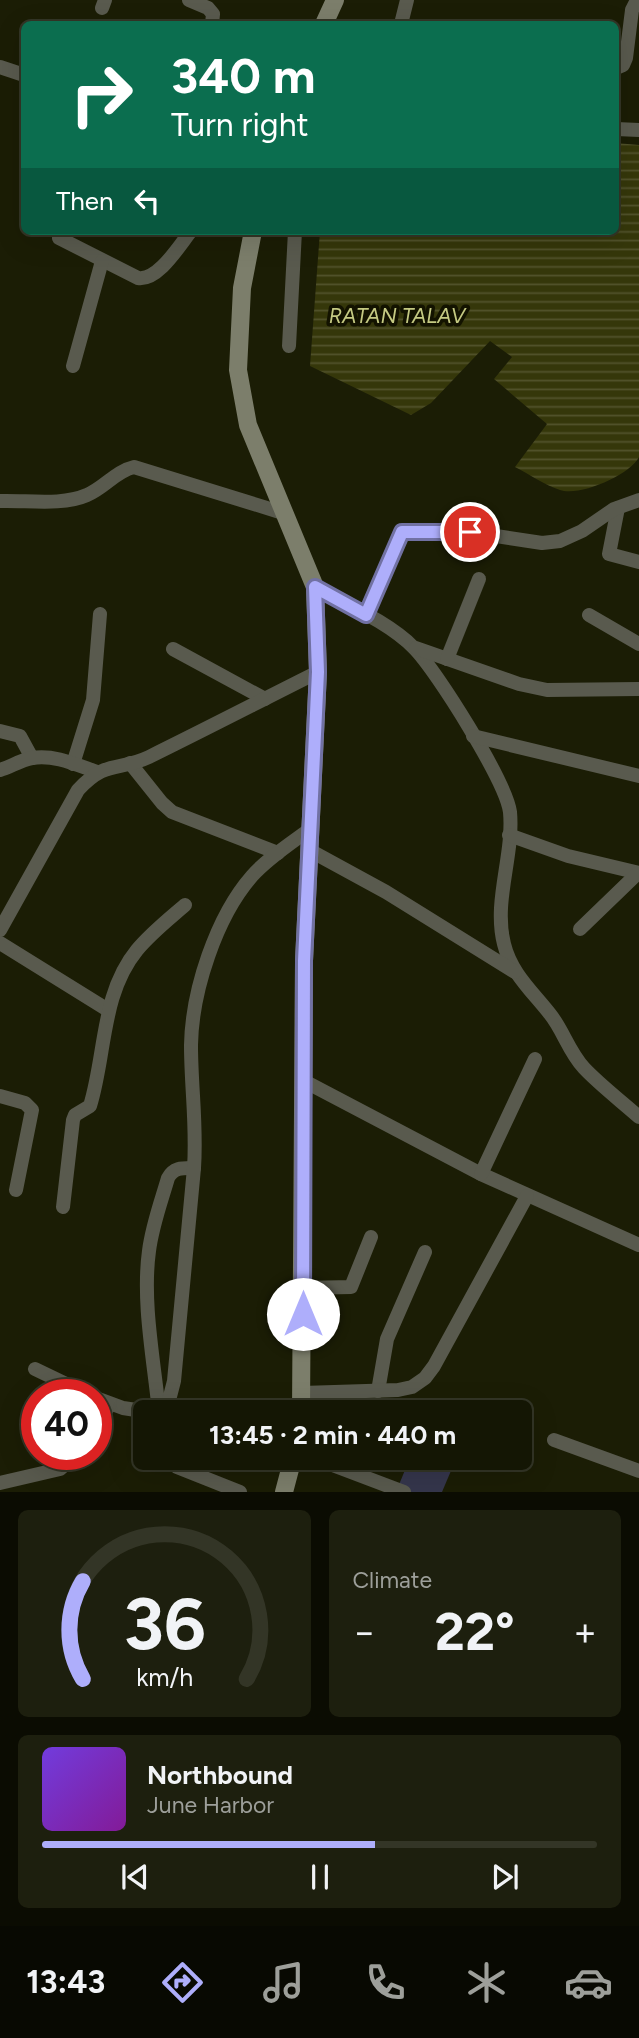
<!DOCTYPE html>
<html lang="en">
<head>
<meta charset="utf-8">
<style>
	body { margin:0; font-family:Figtree,sans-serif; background:#1d1f0e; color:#f1f3f6; height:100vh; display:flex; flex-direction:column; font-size:26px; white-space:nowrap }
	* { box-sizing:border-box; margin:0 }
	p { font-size:23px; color:#9d9f9a }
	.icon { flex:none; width:38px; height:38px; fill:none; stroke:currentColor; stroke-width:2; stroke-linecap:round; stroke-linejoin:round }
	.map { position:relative; height:1492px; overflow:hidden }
	.sheet { display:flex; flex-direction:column; gap:18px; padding:18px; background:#0b0c02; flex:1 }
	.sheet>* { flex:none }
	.banner { position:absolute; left:21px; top:21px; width:598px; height:214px; border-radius:10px; box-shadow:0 7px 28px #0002,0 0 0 2px #333526; background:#0b6e4f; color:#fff; overflow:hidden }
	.speed { position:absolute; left:21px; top:1379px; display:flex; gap:14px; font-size:35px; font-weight:700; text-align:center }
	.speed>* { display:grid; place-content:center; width:91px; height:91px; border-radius:50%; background:#141604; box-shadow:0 7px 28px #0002,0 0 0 2px #333526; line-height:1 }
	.speed .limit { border:10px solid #d22; background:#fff; color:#111 }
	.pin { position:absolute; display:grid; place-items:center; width:60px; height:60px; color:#fff; margin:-30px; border:4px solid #fff; border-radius:50%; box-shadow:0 2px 7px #0007 }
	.me { position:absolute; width:77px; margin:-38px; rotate:0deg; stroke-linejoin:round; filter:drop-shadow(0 0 5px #0008) }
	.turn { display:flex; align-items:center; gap:24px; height:147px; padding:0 35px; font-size:32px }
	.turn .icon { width:91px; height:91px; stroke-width:2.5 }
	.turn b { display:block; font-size:49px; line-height:60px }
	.then { display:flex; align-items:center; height:66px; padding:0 35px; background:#0003; gap:14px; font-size:26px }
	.big { font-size:52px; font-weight:700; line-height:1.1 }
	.sheet .widget { flex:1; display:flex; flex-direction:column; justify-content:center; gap:10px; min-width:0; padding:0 24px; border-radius:10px; background:#1d1f0e }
	.sheet .dial { align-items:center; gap:0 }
	.dial svg { height:182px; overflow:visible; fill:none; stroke:#333526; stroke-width:7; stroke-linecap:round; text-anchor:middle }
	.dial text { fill:#f1f3f6; stroke:none }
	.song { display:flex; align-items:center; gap:21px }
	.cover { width:84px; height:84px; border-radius:10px; background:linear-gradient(135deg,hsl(260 70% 55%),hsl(290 70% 35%)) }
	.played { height:7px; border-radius:4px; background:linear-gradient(90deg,#aeaefb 60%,#333526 60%) }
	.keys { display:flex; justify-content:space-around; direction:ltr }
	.heat { display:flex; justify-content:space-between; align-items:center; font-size:38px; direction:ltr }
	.sheet .tiles { flex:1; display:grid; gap:18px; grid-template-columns:1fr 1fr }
	.widget:last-child { grid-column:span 2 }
	.trip { position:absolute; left:133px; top:1400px; width:399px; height:70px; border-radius:10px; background:#141604; box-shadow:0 7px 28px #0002,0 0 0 2px #333526; font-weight:700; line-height:70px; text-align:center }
	.tab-bar { display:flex; height:112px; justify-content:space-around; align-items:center; background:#080902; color:#9d9f9a }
	.tab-bar .icon { width:49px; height:49px }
	.tab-bar .selected { color:#aeaefb }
	.tab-bar b { font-size:32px; color:#f1f3f6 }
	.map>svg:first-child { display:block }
	.water { fill:url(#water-rules) }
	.building { fill:#35364c }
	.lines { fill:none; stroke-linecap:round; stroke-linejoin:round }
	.street { stroke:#595a4e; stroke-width:14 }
	.secondary { stroke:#7c7e6b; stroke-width:18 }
	.route-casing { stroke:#7171a3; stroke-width:18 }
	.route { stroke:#aeaefb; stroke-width:12 }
	.labels { text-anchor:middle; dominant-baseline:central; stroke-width:7; stroke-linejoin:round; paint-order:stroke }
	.water-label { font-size:21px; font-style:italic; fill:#c5ca82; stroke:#131300 }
</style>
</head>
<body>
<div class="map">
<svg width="639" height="1492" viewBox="0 0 639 1492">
	<defs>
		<pattern id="water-rules" width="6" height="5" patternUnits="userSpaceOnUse" patternTransform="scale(1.75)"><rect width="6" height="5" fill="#35370a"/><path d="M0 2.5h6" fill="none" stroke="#52532c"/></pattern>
	</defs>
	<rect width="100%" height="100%" fill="#1b1d05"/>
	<!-- water -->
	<path class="water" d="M616 143 639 145V457C630 475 579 497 560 490 544 485 529 474 515 467L547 424 494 379 512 357 490 341 431 403 411 415 310 366 320 231H616Z"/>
	<!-- building -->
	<polygon class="building" points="410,1458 436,1458 453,1466 442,1492 410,1492 398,1487"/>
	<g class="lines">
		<!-- street -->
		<g class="street">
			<polyline points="189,0 208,8 213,14 212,24"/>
			<polyline points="102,8 105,0"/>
			<polyline points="401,24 407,0"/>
			<polyline points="0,67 24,75"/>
			<polyline points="616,68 623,65 626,58 632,10 637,0"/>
			<polyline points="616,129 639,130"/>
			<path d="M59 238 138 278C158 281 179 246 191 231"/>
			<polyline points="289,346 295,231"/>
			<polyline points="73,366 102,261"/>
			<path d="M0 501C27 500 62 506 87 495 104 488 116 471 134 467L283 513"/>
			<polyline points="618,508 609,554 639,562"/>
			<path d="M315 587C346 604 390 623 414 648 437 671 506 782 510 812 514 856 493 901 504 944 511 973 532 991 550 1014 563 1030 569 1052 584 1068 600 1085 621 1101 639 1117"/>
			<polyline points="366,615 402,532 470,532 542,543 560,541 582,531 614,509 639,500"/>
			<polyline points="589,615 639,644"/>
			<polyline points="416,648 519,684 547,690 639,689"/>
			<polyline points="173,649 265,699"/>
			<polyline points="447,659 479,579"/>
			<polyline points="0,731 20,736 32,758"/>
			<polyline points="473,736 639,776"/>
			<polyline points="130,763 162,803 172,812 278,853"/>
			<polyline points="73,764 93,700 100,614"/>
			<path d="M0 770C10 767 21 760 32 758 54 754 77 765 97 772"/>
			<polyline points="509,835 568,856 639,873"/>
			<polyline points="309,850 386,892 515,972"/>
			<polyline points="580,929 638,873"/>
			<path d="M0 930 78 790C107 759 117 772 149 757 206 729 262 700 318 672"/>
			<polyline points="0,943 108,1010"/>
			<polyline points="304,1081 481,1174 639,1245"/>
			<polyline points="0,1096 25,1103 32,1110 16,1190"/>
			<polyline points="481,1174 535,1059"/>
			<path d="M63 1207 73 1120 75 1115 90 1106C106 1054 101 994 137 950 151 933 169 919 185 905"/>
			<polyline points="303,1288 351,1287 371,1237"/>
			<polyline points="35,1369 89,1395"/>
			<polyline points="378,1391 387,1339 425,1252"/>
			<polyline points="302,1393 398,1390 412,1387 425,1378 434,1366 527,1196"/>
			<polyline points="96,1398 123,1408 149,1412"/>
			<path d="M159 1412C154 1361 142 1302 149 1251 152 1226 161 1202 168 1178 174 1167 183 1168 194 1168"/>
			<path d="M166 1412 174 1381 194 1168C197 1125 191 1088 191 1045 192 991 216 917 252 876 268 858 290 844 310 829"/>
			<polyline points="96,1427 110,1404"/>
			<polyline points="554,1440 639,1471"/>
			<polyline points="167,1458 177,1467 240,1492"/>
			<polyline points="314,1458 404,1492"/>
			<polyline points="0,1483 60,1469 77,1454"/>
		</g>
		<!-- secondary -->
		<g class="secondary">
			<polyline points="324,24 335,0"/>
			<polyline points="253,231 242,288 238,370 248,425 315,587 318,672 304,961 301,1412"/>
			<polyline points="284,1492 293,1458"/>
		</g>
	</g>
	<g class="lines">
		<!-- route casing -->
		<g class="route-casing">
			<polyline id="route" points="303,1314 304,961 318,672 315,587 366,615 402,532 470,532"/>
		</g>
		<!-- route -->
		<use href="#route" class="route"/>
	</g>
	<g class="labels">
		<!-- water labels -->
		<g class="water-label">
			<text x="397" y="315">RATAN TALAV</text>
		</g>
	</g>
</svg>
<div class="speed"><div class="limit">40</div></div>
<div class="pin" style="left:470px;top:532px;background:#d93025"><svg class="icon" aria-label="arrive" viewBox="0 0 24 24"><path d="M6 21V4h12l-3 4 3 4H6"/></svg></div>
<svg class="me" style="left:303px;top:1314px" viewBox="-20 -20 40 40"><circle r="19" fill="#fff"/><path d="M0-13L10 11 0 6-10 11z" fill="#aeaefb"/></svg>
<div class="trip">13:45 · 2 min · 440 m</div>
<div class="banner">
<div class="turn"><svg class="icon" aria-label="right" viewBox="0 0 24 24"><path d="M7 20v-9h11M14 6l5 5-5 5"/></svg><div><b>340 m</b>Turn right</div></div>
<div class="then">Then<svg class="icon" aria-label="left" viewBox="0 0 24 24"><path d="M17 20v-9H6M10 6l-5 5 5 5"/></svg></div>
</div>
</div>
<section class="sheet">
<div class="tiles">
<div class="widget dial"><svg viewBox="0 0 100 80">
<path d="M14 69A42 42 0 1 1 86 69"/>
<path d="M14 69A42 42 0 0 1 14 26" stroke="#aeaefb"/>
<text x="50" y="56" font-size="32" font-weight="700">36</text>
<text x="50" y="72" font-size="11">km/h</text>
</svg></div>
<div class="widget"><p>Climate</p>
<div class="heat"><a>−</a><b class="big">22°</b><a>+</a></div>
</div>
<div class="widget">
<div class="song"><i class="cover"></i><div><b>Northbound</b><p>June Harbor</p></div></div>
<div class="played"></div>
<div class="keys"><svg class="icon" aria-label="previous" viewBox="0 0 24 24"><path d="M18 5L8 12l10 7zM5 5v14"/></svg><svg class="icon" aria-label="pause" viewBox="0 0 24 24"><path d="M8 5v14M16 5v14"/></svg><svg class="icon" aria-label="next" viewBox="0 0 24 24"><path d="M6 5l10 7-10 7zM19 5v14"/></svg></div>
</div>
</div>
</section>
<nav class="tab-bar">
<b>13:43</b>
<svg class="icon selected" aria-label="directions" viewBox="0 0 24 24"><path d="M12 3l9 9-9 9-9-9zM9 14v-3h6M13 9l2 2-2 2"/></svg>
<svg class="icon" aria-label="music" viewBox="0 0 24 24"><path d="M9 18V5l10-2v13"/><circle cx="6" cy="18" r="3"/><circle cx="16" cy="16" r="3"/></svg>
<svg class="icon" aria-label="phone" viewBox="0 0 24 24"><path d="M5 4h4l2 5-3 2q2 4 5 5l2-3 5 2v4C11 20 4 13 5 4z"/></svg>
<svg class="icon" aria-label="climate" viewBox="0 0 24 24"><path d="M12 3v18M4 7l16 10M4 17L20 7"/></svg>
<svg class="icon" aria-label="car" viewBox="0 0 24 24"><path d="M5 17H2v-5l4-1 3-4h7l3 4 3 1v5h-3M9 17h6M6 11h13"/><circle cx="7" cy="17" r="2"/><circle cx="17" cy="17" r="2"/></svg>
</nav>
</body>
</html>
